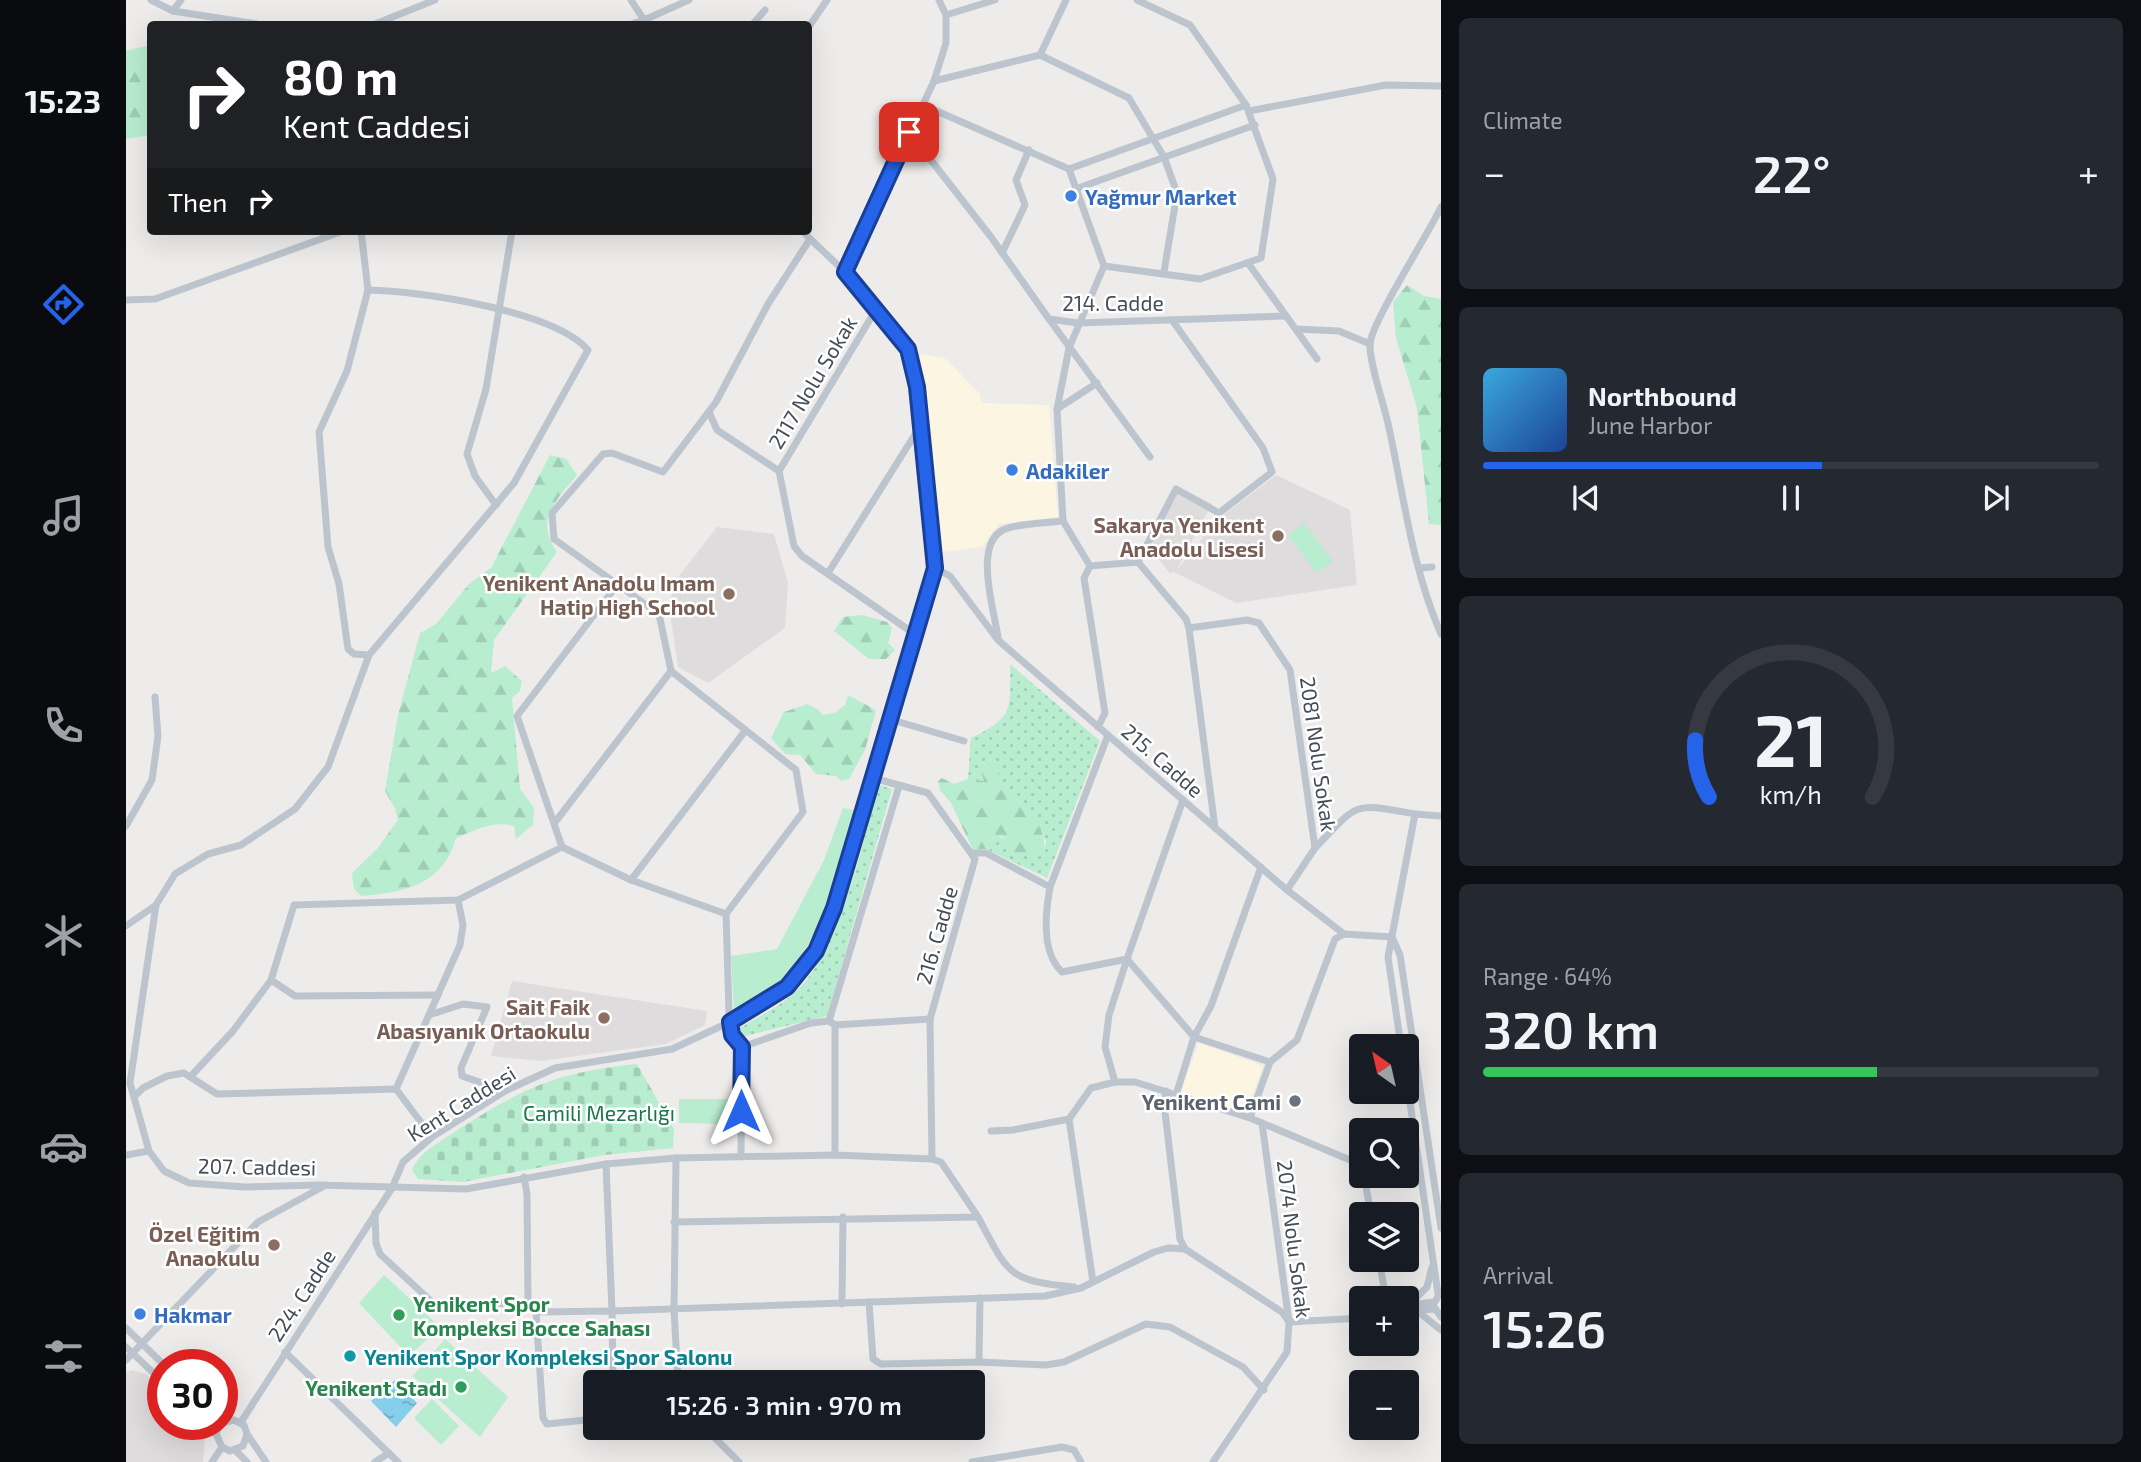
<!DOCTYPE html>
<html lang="en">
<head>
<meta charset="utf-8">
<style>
	body { margin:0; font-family:"Exo 2",sans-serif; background:#242831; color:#f1f3f6; height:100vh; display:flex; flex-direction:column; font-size:26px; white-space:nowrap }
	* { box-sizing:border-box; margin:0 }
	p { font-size:23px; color:#9ea1a6 }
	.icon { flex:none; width:38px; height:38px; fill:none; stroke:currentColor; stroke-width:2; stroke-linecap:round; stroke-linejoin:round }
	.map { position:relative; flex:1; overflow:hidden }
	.side { display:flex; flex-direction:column; gap:18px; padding:18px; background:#0d0f14; width:700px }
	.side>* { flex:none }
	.top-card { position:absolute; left:21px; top:21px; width:665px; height:214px; border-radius:7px; box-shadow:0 7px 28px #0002; background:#202124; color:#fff; overflow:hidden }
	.needle { width:46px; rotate:326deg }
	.tools { position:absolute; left:1223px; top:1034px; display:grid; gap:14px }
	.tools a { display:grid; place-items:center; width:70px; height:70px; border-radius:7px; background:#171b24; box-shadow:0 7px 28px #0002; font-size:35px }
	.speed { position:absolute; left:21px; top:1349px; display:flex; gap:14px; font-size:35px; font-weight:700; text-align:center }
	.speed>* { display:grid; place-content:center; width:91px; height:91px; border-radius:50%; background:#171b24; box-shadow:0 7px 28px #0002; line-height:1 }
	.speed .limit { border:10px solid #d22; background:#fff; color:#111 }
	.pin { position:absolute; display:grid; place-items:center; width:60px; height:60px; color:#fff; margin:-30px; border-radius:14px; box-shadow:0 4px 10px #0006 }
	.me { position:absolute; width:77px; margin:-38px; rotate:0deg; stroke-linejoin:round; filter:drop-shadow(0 0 5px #0008) }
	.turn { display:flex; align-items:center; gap:24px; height:147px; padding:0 21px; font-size:32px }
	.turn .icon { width:91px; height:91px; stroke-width:2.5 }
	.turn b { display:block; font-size:49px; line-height:60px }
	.then { display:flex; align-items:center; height:66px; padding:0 21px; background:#0003; gap:14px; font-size:26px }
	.big { font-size:52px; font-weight:600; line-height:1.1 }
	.side .widget { flex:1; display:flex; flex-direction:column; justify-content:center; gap:10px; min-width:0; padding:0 24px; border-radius:10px; background:#242831 }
	.side .dial { align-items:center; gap:0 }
	.dial svg { height:182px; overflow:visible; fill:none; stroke:#363941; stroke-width:7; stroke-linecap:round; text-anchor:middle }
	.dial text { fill:#f1f3f6; stroke:none }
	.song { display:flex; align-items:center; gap:21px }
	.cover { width:84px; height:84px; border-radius:10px; background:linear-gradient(135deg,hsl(200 70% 55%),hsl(220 70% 35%)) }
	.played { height:7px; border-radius:4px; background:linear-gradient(90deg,#2563eb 55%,#363941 55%) }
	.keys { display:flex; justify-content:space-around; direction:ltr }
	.heat { display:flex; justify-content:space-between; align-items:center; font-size:38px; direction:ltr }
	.charge { height:10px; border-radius:5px; background:linear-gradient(90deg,#34c759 64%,#363941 0) }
	.trip { position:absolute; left:457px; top:1370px; width:402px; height:70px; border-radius:7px; background:#171b24; box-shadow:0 7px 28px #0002; font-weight:600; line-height:70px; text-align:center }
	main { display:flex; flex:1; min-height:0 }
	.menu { display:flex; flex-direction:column; width:126px; justify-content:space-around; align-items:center; background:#090b0e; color:#9ea1a6 }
	.menu .icon { width:49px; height:49px }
	.menu .active { color:#2563eb }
	.menu b { font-size:32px; color:#f1f3f6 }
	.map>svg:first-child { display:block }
	.commercial { fill:#fbf5e2 }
	.education { fill:#dfdcdd }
	.grass { fill:url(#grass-dots) }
	.forest { fill:url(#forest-firs) }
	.cemetery { fill:url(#cemetery-stones) }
	.park { fill:#b8edd0 }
	.water { fill:url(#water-ripples) }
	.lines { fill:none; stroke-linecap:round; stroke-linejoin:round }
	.minor { stroke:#bcc5ce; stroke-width:7 }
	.route-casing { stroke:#184099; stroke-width:18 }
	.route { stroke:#2563eb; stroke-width:12 }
	.shop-dot { fill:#3f7fe0; stroke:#fff; stroke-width:2.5 }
	.education-dot { fill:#8d6e63; stroke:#fff; stroke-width:2.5 }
	.worship-dot { fill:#6b7280; stroke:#fff; stroke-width:2.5 }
	.leisure-dot { fill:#2e9e5b; stroke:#fff; stroke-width:2.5 }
	.culture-dot { fill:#0f9aa8; stroke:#fff; stroke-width:2.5 }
	.labels { text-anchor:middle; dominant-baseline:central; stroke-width:5; stroke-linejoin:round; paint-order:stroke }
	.shop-label { font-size:21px; font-weight:bold; fill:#366cbe; stroke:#fff; text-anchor:start }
	.street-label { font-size:21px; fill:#444d58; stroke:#fff }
	.education-label { font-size:21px; font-weight:bold; fill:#785e54; stroke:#fff; text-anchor:end }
	.worship-label { font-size:21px; font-weight:bold; fill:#5b616d; stroke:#fff; text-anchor:end }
	.park-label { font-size:21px; fill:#16784d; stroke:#fff }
	.leisure-label { font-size:21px; font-weight:bold; fill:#27864d; stroke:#fff; text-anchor:start }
	.culture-label { font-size:21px; font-weight:bold; fill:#0d838f; stroke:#fff; text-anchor:start }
</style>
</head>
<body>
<main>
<nav class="menu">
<b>15:23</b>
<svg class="icon active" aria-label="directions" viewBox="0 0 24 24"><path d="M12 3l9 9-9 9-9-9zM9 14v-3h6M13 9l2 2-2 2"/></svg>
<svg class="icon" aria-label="music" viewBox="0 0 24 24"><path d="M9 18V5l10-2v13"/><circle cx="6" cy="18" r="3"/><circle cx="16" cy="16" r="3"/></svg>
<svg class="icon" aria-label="phone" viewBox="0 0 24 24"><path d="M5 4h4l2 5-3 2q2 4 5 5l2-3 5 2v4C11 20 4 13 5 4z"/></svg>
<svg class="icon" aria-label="climate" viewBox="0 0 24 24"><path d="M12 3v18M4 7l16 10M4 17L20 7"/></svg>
<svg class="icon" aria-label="car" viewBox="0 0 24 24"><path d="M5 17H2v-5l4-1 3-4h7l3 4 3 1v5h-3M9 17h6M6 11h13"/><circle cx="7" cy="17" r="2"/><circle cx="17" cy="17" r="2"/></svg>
<svg class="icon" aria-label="filters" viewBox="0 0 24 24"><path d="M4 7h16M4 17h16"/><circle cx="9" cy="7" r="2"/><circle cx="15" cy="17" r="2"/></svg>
</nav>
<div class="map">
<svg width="1315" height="1462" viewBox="0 0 1315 1462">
	<defs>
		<pattern id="grass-dots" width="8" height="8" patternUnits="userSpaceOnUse" patternTransform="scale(1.75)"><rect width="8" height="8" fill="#b8edd0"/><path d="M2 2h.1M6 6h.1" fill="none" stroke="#9fcdb5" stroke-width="1.8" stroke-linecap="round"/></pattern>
		<pattern id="forest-firs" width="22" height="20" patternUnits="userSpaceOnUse" patternTransform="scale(1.75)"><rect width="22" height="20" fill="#b8edd0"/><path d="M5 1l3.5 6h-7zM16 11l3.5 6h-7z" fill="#9fcdb5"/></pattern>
		<pattern id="cemetery-stones" width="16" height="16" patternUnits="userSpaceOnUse" patternTransform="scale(1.75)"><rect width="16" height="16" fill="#b8edd0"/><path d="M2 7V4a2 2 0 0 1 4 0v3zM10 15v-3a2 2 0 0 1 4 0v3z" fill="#9fcdb5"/></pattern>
		<pattern id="water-ripples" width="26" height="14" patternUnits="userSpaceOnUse" patternTransform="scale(1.75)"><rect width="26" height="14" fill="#85cfeb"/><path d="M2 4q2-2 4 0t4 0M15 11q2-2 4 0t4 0" fill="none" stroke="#6eaac1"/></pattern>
	</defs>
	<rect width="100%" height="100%" fill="#eeebeb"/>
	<!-- commercial -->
	<g class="commercial">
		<polygon points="794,354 820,359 854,394 855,403 923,405 932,517 873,524 856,547 816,552"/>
		<polygon points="1073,1043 1137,1066 1119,1114 1055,1091"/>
	</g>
	<!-- education -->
	<g class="education">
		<polygon points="1150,475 1224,510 1231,585 1110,603 1048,572 1044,573 1019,543 1050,485 1086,504 1051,569 1070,548 1085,524"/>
		<polygon points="591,527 648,534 662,583 659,628 582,683 552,667 543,606 549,581"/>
		<polygon points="386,981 581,1011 579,1025 540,1044 414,1061 365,1056"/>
		<polygon points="6,1370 20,1374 37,1391 37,1424 68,1425 79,1438 77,1462 0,1462 0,1373"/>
	</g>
	<!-- grass -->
	<g class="grass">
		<path d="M884 664 974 741 921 878 860 849 862 839C880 830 898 853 918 851L920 841 900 809 873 778 859 781 842 779 845 738C889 717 884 709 884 664Z"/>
		<path d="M753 785 766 789 701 1016 615 1037 611 1030C628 1019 649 1009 665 996 713 958 736 843 753 785Z"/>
	</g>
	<!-- forest -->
	<g class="forest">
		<polygon points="24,45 24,135 0,139 0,51"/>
		<polygon points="1281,285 1298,296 1315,299 1315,525 1303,524 1291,408 1270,338 1267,302"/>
		<path d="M424 455 440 459 451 475C430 501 408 519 431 552L368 640 365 673 379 666 396 681 394 691 386 698 394 789 408 808 407 825 390 839 388 826C368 820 349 830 330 838 318 884 278 893 235 896L228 889 226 873 251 849 272 820 269 808 259 791 272 715 294 633 310 624 343 584 365 568Z"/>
		<polygon points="736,615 761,622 766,628 762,643 769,650 760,659 743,659 708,631 717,617"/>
		<polygon points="722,695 750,710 739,750 723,779 715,781 710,776 690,774 674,755 659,754 645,738 658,712 681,704 693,710 696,715 709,713 719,705"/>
		<path d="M864 764 871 768 873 778C889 797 923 825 918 851L886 854 883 841 876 836 862 839 860 849 847 850 825 803 814 790 812 781 816 778 828 784 842 779 858 781 856 773Z"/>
	</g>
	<!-- cemetery -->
	<path class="cemetery" d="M511 1064 548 1129 547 1148 478 1155 337 1182 292 1179 286 1170C293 1152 314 1142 330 1131 397 1088 430 1072 511 1064Z"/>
	<!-- park -->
	<g class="park">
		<polygon points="1178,523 1207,561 1191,573 1162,536"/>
		<path d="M717 808 729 810C708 876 696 959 632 998 624 1002 617 1008 608 1010L605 956 651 949 698 860Z"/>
		<polygon points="553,1099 602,1099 601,1124 553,1123"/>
		<polygon points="258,1275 314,1327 283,1356 233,1303"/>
		<polygon points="319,1339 382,1397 354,1437 287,1376"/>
		<polygon points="306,1399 333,1426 315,1445 288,1418"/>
	</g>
	<!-- water -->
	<polygon class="water" points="269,1380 291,1403 270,1427 245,1401"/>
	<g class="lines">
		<!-- minor -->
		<g class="minor">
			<polyline points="25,0 47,11 131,24"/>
			<polyline points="505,0 518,20 506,24"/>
			<polyline points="1011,0 1064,25 1120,105"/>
			<polyline points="47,11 55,0"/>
			<polyline points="820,15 869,0"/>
			<polyline points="518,20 563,0"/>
			<polyline points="249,24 309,0"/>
			<polyline points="627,24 639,10"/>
			<polyline points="682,28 701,0"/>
			<polyline points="914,55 940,0"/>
			<polyline points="808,81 914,55 1003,98 1038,157 1051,193 1038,272"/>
			<polyline points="797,105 943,169"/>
			<polyline points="1123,111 1260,85 1315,86"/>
			<polyline points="783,132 865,237 923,319 952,323 1160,316"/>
			<polyline points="952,188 1129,125"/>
			<path d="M1315 207C1302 235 1245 323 1244 344 1243 363 1259 407 1263 428 1278 497 1286 568 1315 634"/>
			<polyline points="235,231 242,290 221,371 193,432 202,547 213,584 222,649 228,654 243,655"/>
			<polyline points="676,231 719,272"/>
			<polyline points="876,253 899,205 890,180 903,150"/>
			<polyline points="1122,263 1191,359"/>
			<polyline points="978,266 1074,279 1135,258 1147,179 1120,105 943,169 978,266 943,348 931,409 937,521 964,566 1012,562 1060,619 1063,628 1121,620 1133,623 1164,670 1189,848 1161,890"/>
			<path d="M242 290C294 291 429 311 462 350L388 483 243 655 202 767 169 809 115 845 82 854 49 874 30 905 4 1083 23 1151 38 1171 63 1183 119 1187 192 1185 340 1189 480 1164 550 1158 709 1155 806 1159 815 1162 852 1217 548 1222"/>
			<polyline points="0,300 29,299 217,231"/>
			<polyline points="923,319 1024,457"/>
			<polyline points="1170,329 1213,331 1244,344"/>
			<polyline points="931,409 971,383"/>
			<polyline points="583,412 591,430 653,471 668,546 676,556 790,635"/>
			<polyline points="653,471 749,311"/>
			<polyline points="370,505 349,476 341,454 360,389 386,231"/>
			<polyline points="1012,562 1050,489 1093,513 1146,472 1137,448 1046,320"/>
			<polyline points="964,566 958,578 979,713 972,727"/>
			<polyline points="809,568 824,576 872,640 1161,890 1218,934 1266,937"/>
			<polyline points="1293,568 1306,567"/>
			<polyline points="702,573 793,428"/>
			<polyline points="1063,628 1089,828"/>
			<path d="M872 637C868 609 845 538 882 528 899 523 919 523 937 521"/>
			<polyline points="545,671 670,770 677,812 600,914"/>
			<polyline points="763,719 838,741"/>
			<polyline points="747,778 802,793 849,859 804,1019 806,1159"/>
			<polyline points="430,821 545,671 533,614 428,539 426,513 477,454 486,453 537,472 590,402 642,304 684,239"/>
			<polyline points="0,826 26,780 32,736 29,697"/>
			<polyline points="436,847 391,716 491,585"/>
			<path d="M1189 848C1234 801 1226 803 1289 814"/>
			<polyline points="847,853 860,853 924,887 982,735"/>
			<polyline points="505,880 619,731"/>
			<path d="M924 887C919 914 915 953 936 972L1001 959 1057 800"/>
			<polyline points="0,926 30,905"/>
			<polyline points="1266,937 1274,955 1315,1228"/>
			<polyline points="145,980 169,996 312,995"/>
			<polyline points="303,1015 337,1004 361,1007 335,1068 336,1076 379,1091"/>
			<polyline points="709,1025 804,1019"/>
			<polyline points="1275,1046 1262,957 1289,814 1315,816"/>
			<polyline points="616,1047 685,1023 703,1021"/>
			<polyline points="65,1076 107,1031 145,980 168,905 332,900 436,847 505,880 600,914 603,1013 606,1035 616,1047 615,1156"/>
			<polyline points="989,1082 1009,1082 1124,1118 1236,1165"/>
			<polyline points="1281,1082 1312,1294"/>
			<polyline points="270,1089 334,945 337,925 332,900"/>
			<polyline points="1040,1091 1038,1104 1054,1239 1059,1249"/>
			<polyline points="1050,1095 1068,1037 1144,1062 1171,1040 1209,939 1218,934"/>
			<polyline points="9,1096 17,1088 41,1076 58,1073 91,1094 270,1089 306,1137"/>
			<polyline points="1124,1118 1144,1062"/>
			<polyline points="943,1119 967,1282"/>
			<polyline points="865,1131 887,1130 943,1119 965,1088 989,1082 979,1047 983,1015 1001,959 1068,1037 1085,1006 1135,867"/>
			<polyline points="0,1155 23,1151"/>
			<polyline points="709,1155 709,1025 703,1021 773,786"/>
			<polyline points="550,1158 548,1309 552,1382"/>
			<polyline points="480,1164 486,1311 919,1296 955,1288 1028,1252 1042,1248 1059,1249 1156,1312 1163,1322 1236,1318"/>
			<polyline points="1238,1176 1245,1214"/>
			<polyline points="398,1177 401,1194 402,1304"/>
			<polyline points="249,1213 250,1243 254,1254 307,1303 402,1304 410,1312 486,1311 487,1382"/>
			<path d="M852 1217C882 1273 881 1281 948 1287"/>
			<polyline points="1253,1260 1260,1298"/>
			<polyline points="1314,1293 1307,1305 1315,1317"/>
			<polyline points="854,1298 853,1362 920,1365 938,1362 1020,1324 1044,1327 1117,1367 1138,1390"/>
			<polyline points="743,1302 747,1359 755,1364 853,1362"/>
			<polyline points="716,1304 717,1217"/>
			<polyline points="1283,1305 1301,1287 1306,1267"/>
			<polyline points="1284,1305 1308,1302"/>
			<polyline points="1290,1310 1315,1330"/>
			<polyline points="1281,1311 1308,1309"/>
			<polyline points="410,1312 417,1418 421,1424 469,1419"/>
			<polyline points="0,1328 38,1365"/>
			<polyline points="0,1347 37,1382"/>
			<polyline points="159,1352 272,1462"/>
			<polyline points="0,1360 132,1222 200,1185"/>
			<polyline points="115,1422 266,1188 277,1162 306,1137 379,1091 429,1068 546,1049 604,1022 661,987 690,951 707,908 809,568 791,387 781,349 719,272 808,81 820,43 820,15 813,0"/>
			<polyline points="81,1424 90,1434"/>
			<polyline points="94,1424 90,1434 96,1447 104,1451 117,1446 121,1434 118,1425 108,1420 96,1423"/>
			<polyline points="579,1428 613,1462"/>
			<polyline points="121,1434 140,1462"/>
			<polyline points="109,1450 121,1462"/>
			<polyline points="86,1462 96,1447"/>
			<polyline points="249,1462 263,1453"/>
			<polyline points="846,1462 936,1447 948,1450 955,1462"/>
			<polyline points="1087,1462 1161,1352 1163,1322 1136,1123"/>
		</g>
	</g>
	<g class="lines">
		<!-- route casing -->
		<g class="route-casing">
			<polyline id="route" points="615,1111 616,1047 606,1035 604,1022 661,987 690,951 708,908 809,568 791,387 782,349 719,272 783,132"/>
		</g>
		<!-- route -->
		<use href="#route" class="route"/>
	</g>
	<!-- markers -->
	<g class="shop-dot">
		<circle cx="945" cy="196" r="7"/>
		<circle cx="886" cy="470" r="7"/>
		<circle cx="14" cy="1314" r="7"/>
	</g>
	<g class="education-dot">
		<circle cx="1152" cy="536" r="7"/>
		<circle cx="603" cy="594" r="7"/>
		<circle cx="478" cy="1018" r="7"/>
		<circle cx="148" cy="1245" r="7"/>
	</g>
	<circle class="worship-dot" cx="1169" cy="1101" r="7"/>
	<g class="leisure-dot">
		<circle cx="273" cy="1315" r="7"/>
		<circle cx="335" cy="1387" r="7"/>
	</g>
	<circle class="culture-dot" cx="224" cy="1356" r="7"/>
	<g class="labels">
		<!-- shop labels -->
		<g class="shop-label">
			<text x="959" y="196">Yağmur Market</text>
			<text x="900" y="470">Adakiler</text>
			<text x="28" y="1314">Hakmar</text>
		</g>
		<!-- street labels -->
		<g class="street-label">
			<text x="987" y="302">214. Cadde</text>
			<text transform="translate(686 382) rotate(-59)">2117 Nolu Sokak</text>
			<text transform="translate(1193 754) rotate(82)">2081 Nolu Sokak</text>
			<text transform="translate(1037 760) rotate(41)">215. Cadde</text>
			<text transform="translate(810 935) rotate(-74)">216. Cadde</text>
			<text transform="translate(335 1103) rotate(-32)">Kent Caddesi</text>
			<text transform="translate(131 1166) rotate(1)">207. Caddesi</text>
			<text transform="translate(1169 1239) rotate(83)">2074 Nolu Sokak</text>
			<text transform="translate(175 1295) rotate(-57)">224. Cadde</text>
		</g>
		<!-- education labels -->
		<g class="education-label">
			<text x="1138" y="524">Sakarya Yenikent<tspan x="1138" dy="24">Anadolu Lisesi</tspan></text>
			<text x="589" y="582">Yenikent Anadolu Imam<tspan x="589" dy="24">Hatip High School</tspan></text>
			<text x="464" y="1006">Sait Faik<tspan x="464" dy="24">Abasıyanık Ortaokulu</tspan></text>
			<text x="134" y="1233">Özel Eğitim<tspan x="134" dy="24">Anaokulu</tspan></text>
		</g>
		<!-- worship labels -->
		<g class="worship-label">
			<text x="1155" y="1101">Yenikent Cami</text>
		</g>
		<!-- park labels -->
		<g class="park-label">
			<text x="473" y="1112">Camili Mezarlığı</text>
		</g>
		<!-- leisure labels -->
		<g class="leisure-label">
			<text x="287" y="1303">Yenikent Spor<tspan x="287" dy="24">Kompleksi Bocce Sahası</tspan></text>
			<text x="321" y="1387" text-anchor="end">Yenikent Stadı</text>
		</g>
		<!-- culture labels -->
		<g class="culture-label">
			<text x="238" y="1356">Yenikent Spor Kompleksi Spor Salonu</text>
		</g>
	</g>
</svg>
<div class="tools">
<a><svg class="needle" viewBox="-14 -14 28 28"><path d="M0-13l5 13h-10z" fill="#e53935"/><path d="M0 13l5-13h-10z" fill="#9ea1a6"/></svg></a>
<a><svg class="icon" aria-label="search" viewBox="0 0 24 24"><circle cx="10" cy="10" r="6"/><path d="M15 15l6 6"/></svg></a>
<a><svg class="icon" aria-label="layers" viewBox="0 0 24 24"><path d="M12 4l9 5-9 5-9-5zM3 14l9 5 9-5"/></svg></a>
<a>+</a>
<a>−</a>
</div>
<div class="speed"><div class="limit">30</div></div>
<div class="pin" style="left:783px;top:132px;background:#d93025"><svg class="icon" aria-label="arrive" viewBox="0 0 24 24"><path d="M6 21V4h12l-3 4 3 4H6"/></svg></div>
<svg class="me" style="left:615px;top:1111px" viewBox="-20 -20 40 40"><path d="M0-17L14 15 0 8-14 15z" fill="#2563eb" stroke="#fff" stroke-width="4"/></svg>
<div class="trip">15:26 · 3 min · 970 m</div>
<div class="top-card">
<div class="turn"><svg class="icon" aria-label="right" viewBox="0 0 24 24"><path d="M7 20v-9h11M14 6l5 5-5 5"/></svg><div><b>80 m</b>Kent Caddesi</div></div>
<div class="then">Then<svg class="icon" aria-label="right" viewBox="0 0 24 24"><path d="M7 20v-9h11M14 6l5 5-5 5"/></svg></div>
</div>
</div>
<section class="side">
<div class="widget"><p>Climate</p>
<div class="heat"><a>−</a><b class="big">22°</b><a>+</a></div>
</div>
<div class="widget">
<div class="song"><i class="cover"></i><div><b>Northbound</b><p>June Harbor</p></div></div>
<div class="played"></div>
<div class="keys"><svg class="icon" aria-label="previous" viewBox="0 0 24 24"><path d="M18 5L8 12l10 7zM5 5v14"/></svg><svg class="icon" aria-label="pause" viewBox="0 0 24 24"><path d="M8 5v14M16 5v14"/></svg><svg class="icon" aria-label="next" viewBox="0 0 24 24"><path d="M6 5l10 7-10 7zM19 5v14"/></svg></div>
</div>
<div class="widget dial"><svg viewBox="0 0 100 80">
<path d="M14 69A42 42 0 1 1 86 69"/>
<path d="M14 69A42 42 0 0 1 8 44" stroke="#2563eb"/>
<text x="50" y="56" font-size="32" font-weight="700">21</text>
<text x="50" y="72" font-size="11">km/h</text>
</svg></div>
<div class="widget"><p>Range · 64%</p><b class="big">320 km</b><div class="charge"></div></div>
<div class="widget"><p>Arrival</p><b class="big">15:26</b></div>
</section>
</main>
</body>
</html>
